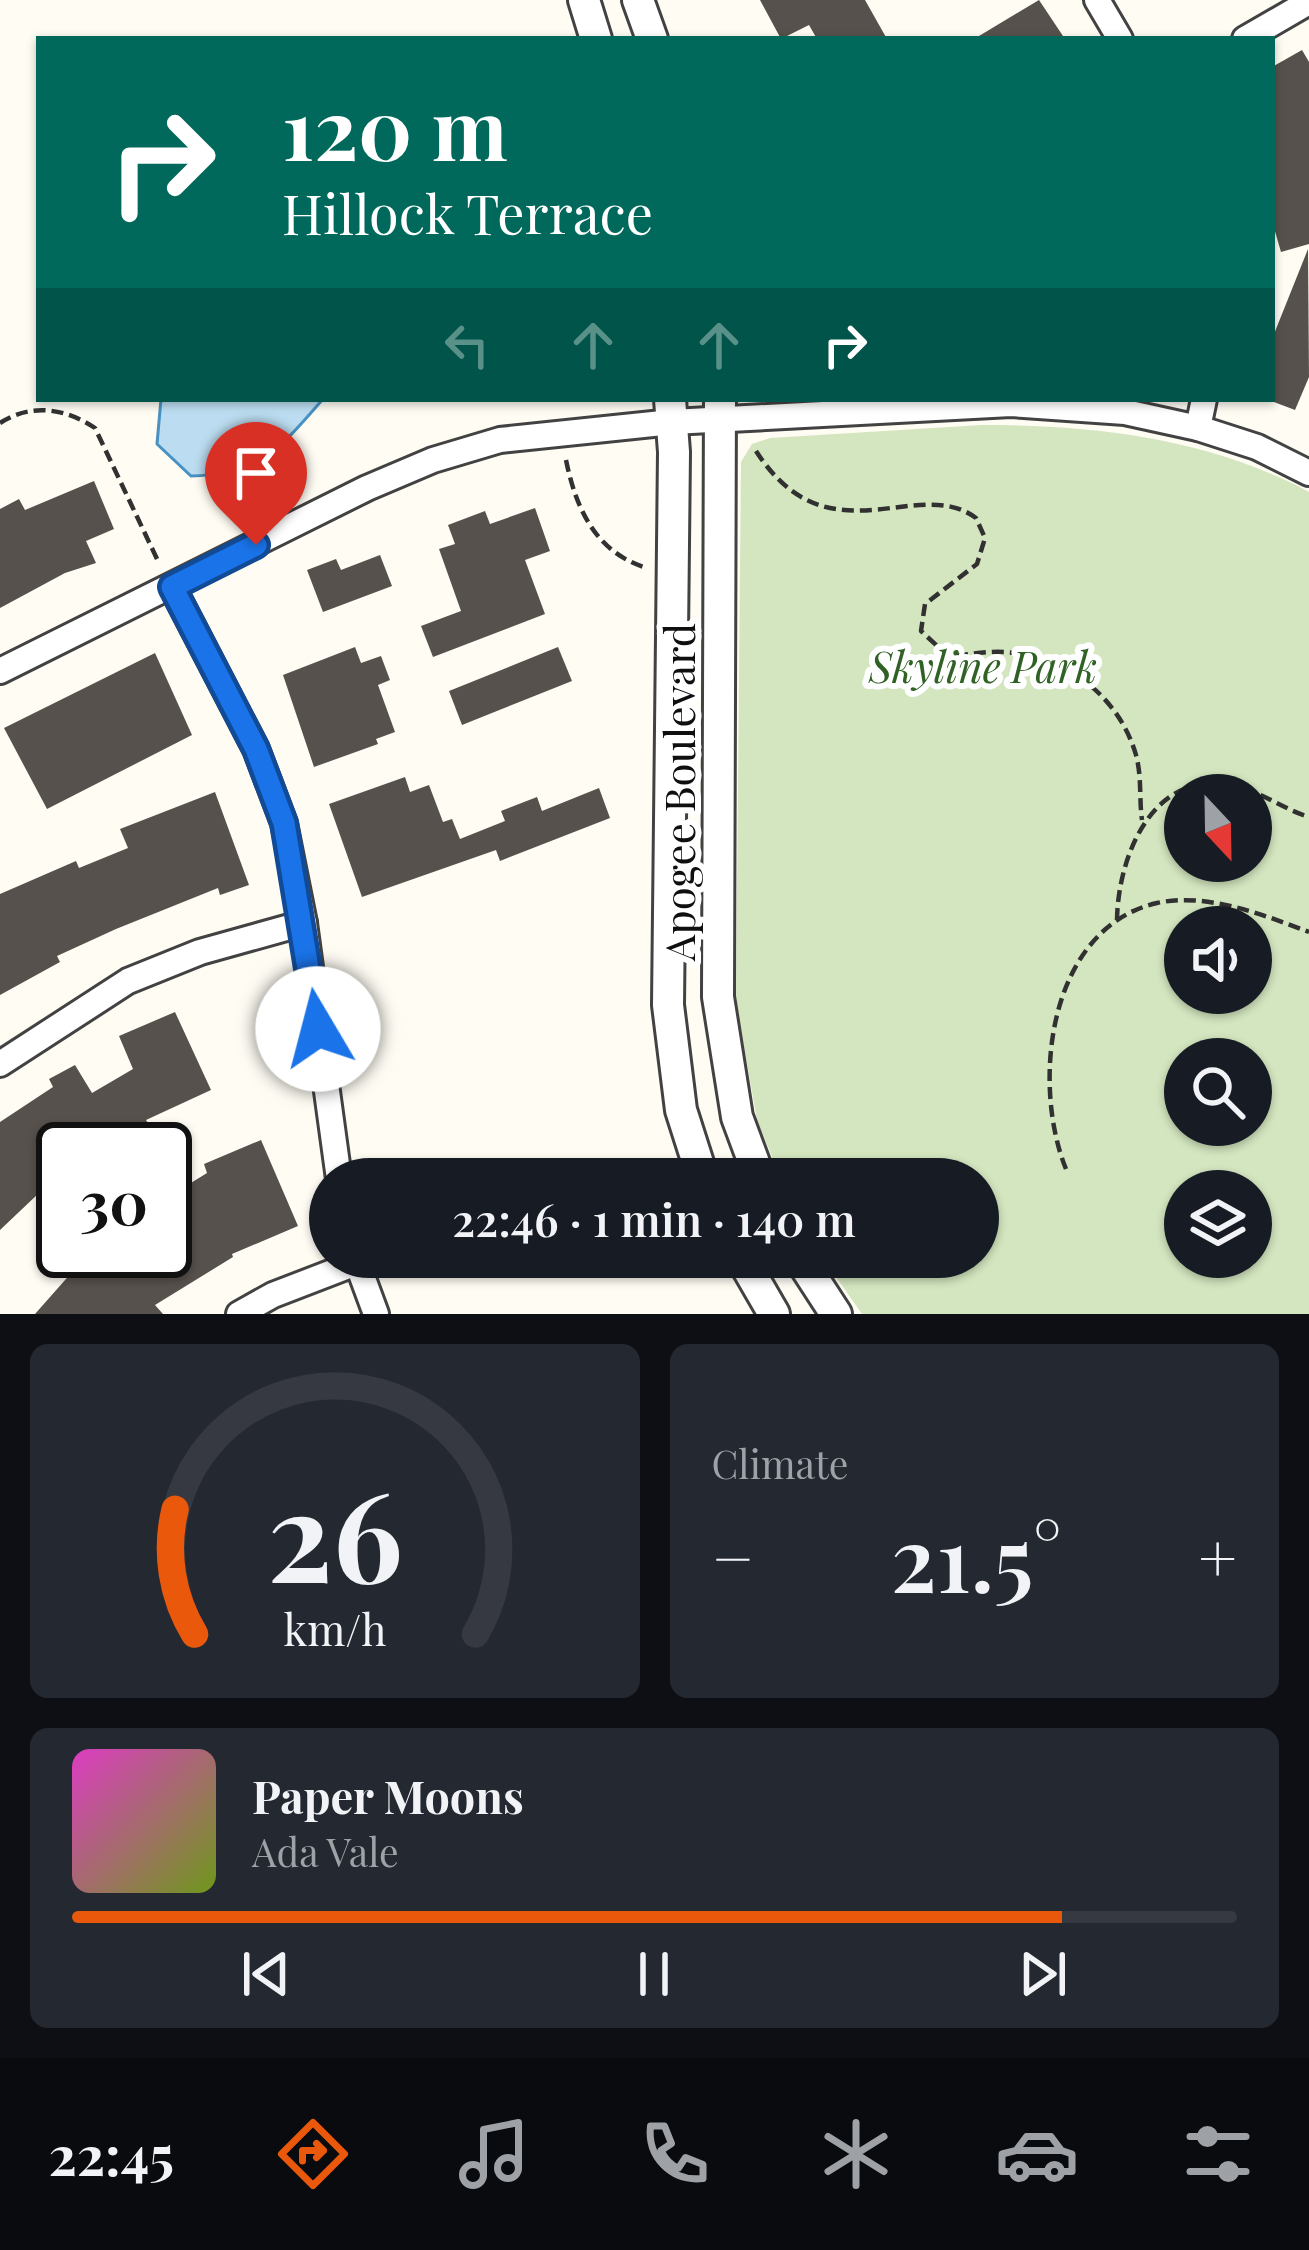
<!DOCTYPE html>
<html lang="en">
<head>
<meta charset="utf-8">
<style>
	body { margin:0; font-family:"Playfair Display",serif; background:#242831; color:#f1f3f6; height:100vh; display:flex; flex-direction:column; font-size:45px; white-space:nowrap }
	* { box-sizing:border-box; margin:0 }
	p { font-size:39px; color:#9ea1a6 }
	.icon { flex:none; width:66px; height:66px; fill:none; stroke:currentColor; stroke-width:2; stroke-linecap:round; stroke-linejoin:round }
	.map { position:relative; height:1314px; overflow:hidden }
	.side { display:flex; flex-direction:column; gap:30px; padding:30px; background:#0d0f14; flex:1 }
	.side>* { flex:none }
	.guide { position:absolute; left:36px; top:36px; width:1239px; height:366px; border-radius:0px; box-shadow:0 3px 9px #0004; background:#00695c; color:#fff; overflow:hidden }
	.needle { width:78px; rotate:158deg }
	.controls { position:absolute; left:1164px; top:774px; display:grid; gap:24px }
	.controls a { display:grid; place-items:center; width:108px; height:108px; border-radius:50%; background:#171b24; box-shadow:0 3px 9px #0004; font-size:60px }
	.speed { position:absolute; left:36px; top:1122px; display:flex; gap:24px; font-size:60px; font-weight:700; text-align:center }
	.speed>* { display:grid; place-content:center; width:156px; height:156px; border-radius:50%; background:#171b24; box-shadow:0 3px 9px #0004; line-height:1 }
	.speed .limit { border:6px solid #111; border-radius:18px; background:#fff; color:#111 }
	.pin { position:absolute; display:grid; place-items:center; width:102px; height:102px; color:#fff; margin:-123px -51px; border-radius:50% 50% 50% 0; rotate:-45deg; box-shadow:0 0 12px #0007 }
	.pin .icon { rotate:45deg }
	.me { position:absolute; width:132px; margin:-66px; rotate:352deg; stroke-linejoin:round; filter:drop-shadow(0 0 9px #0008) }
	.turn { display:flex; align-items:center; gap:42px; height:252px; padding:0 48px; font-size:54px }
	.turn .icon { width:156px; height:156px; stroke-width:2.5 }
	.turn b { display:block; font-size:84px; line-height:102px }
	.lanes { display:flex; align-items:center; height:114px; padding:0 48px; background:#0003; justify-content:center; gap:60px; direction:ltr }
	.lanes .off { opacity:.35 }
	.big { font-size:90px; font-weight:600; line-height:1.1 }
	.side .tile { flex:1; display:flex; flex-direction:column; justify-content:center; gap:18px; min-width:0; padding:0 42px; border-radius:18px; background:#242831 }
	.side .dial { align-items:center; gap:0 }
	.dial svg { height:312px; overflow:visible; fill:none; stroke:#363941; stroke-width:7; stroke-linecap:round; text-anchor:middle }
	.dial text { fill:#f1f3f6; stroke:none }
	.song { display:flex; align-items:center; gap:36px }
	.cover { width:144px; height:144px; border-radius:18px; background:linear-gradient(135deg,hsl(310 70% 55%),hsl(80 70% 35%)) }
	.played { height:12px; border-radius:6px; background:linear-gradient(90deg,#ea580c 85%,#363941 85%) }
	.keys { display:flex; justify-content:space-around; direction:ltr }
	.heat { display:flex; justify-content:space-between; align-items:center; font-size:66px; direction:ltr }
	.side .tiles { flex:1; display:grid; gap:30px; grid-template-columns:1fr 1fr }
	.tile:last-child { grid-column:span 2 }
	.trip { position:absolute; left:309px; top:1158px; width:690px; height:120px; border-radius:60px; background:#171b24; box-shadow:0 3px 9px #0004; font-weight:600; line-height:120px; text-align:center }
	.tab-bar { display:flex; height:192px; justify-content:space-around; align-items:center; background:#090b0e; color:#9ea1a6 }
	.tab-bar .icon { width:84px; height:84px }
	.tab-bar .on { color:#ea580c }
	.tab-bar b { font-size:54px; color:#f1f3f6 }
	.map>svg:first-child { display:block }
	.green { fill:#d3e6bf; fill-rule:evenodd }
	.water { fill:#bcddf1; stroke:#4991c2; stroke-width:3 }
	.building { fill:#57514d }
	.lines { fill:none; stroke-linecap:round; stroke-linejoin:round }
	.minor-casing { stroke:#424242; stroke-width:30 }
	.tertiary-casing { stroke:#424242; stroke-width:36 }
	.path { stroke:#313131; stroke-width:4.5; stroke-dasharray:12 6; stroke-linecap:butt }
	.minor { stroke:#fff; stroke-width:24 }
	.tertiary { stroke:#fff; stroke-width:30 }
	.route-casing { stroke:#114b97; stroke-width:30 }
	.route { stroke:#1a73e8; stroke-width:21 }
	.labels { text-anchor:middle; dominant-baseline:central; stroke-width:12; stroke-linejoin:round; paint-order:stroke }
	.park-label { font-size:42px; font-style:italic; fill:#316225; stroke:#fff }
	.street-label { font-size:42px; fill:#0f0f0f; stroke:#fff }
</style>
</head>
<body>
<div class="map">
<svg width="1309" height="1314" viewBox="0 0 1309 1314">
	<rect width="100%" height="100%" fill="#fefcf3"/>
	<!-- green -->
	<path class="green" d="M982 425C1095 425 1208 438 1309 492V1314H862L822 1257H978V1179H781L757 1120 736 1002 741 462 752 444 770 438ZM1185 795H1251V861H1185ZM1185 927H1251V993H1185ZM1185 1059H1251V1125H1185ZM1185 1191H1251V1257H1185Z"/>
	<!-- water -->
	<path class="water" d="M161 399H323C280 448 260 475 191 476L157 444Z"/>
	<!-- building -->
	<g class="building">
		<polygon points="760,0 865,0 887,39 817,39 809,25 781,39"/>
		<polygon points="1039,0 1065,39 974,39"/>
		<polygon points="1302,50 1309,62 1309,244 1281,252 1272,221 1272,67"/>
		<polygon points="1308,249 1309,377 1295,410 1269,400 1272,339"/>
		<polygon points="94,481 114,529 86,541 96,563 65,573 0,608 0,509 19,499 25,510"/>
		<polygon points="535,508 550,551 525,560 545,614 433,657 421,626 461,611 439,549 455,544 448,525 485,511 490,524"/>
		<polygon points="380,555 392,586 323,612 307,570 336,559 341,570"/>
		<polygon points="355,647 361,663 381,656 390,680 378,685 395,732 376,739 378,744 314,767 283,675"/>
		<polygon points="558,647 572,681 462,725 449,691"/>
		<polygon points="155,653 192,735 47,809 4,728"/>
		<polygon points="405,777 410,792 429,785 443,822 452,819 460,839 505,821 501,811 537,797 542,811 599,788 610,818 500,861 496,850 362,897 329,804"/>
		<polygon points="215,792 249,885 220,895 218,888 116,929 57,956 60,962 0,995 0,894 76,861 79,868 128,848 120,829"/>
		<polygon points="175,1012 211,1090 146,1120 152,1129 119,1149 63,1149 63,1194 46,1205 39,1193 0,1230 0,1122 53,1087 49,1079 75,1065 92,1093 133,1069 119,1036"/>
		<polygon points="261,1140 298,1226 232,1254 233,1257 155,1305 163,1314 35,1314 81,1262 72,1251 165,1251 165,1199 207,1173 204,1164"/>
	</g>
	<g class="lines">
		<!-- minor casing -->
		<g class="minor-casing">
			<g id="minor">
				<polyline points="1097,0 1120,39"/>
				<polyline points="1245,39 1309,2"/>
				<polyline points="1198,428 1204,399"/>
				<polyline points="172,587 256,749 284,823 304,923 339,1179"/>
				<polyline points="0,671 367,488 433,460 500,440 672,422 1011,404 1125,412 1198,428 1257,447 1309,473"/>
				<polyline points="0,1064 128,981 200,952 304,923"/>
				<polyline points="355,1257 376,1314"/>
				<polyline points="239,1314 273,1295 356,1263"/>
			</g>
		</g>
		<!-- tertiary casing -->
		<g class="tertiary-casing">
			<g id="tertiary">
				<polyline points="584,0 596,39"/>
				<polyline points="638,0 652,39"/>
				<polyline points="670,399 674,452 668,1005 681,1110 703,1179"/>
				<polyline points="720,399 718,997 737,1117 760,1179"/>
				<polyline points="741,1257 774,1314"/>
				<polyline points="799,1257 836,1314"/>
			</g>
		</g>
		<!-- path -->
		<g class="path">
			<path d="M0 423C31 403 65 408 95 428L158 561"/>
			<path d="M756 451C828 563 917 474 976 518L985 538 977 564 925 604 921 631 948 656C967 655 985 651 1004 652 1065 655 1119 696 1136 755 1142 777 1139 799 1142 820"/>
			<path d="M566 460C576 509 596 553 647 568"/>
			<path d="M1117 920C1118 856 1153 769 1232 785 1258 790 1283 809 1309 817"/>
			<path d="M1066 1169C1031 1083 1048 928 1157 903 1206 892 1264 915 1309 932"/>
		</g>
		<!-- minor -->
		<use href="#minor" class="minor"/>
		<!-- tertiary -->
		<use href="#tertiary" class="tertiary"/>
	</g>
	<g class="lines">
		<!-- route casing -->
		<g class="route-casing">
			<polyline id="route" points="256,545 172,587 256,749 284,823 318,1029"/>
		</g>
		<!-- route -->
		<use href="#route" class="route"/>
	</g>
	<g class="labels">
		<!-- park labels -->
		<g class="park-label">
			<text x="983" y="666">Skyline Park</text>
		</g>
		<!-- street labels -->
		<g class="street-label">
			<text transform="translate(678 792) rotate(-90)">Apogee Boulevard</text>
		</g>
	</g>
</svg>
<div class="controls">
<a><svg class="needle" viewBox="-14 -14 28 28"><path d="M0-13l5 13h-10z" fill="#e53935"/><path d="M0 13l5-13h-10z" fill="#9ea1a6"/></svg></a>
<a><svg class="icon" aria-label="sound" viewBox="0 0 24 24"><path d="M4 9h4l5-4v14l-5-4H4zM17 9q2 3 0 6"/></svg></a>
<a><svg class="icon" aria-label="search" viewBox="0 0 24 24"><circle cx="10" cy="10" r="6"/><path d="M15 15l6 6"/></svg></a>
<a><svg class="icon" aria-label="layers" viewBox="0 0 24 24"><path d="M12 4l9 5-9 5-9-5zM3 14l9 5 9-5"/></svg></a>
</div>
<div class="speed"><div class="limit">30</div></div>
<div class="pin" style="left:256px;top:545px;background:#d93025"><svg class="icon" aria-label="arrive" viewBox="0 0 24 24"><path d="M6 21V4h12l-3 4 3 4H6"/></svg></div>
<svg class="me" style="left:318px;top:1029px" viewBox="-20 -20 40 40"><circle r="19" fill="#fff"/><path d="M0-13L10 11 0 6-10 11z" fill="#1a73e8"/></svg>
<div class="trip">22:46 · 1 min · 140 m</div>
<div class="guide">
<div class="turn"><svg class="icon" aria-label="right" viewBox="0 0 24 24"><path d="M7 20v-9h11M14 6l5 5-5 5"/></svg><div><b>120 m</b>Hillock Terrace</div></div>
<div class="lanes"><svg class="icon off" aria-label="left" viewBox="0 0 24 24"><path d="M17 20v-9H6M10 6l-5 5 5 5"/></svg><svg class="icon off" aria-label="ahead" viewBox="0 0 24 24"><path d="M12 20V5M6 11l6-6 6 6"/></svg><svg class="icon off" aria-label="ahead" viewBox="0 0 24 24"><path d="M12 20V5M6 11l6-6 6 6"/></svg><svg class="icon" aria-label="right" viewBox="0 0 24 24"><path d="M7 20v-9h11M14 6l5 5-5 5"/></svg></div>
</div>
</div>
<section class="side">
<div class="tiles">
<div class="tile dial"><svg viewBox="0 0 100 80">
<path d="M14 69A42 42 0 1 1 86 69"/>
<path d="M14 69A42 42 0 0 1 9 37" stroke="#ea580c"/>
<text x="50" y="56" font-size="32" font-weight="700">26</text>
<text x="50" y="72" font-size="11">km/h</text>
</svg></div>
<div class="tile"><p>Climate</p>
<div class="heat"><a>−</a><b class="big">21.5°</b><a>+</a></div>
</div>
<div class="tile">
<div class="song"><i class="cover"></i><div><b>Paper Moons</b><p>Ada Vale</p></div></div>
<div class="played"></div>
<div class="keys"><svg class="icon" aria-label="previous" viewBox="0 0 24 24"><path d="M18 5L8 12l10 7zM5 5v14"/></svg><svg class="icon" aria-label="pause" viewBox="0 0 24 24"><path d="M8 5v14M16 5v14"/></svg><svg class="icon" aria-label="next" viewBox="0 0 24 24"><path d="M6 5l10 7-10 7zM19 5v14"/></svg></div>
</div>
</div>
</section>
<nav class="tab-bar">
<b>22:45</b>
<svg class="icon on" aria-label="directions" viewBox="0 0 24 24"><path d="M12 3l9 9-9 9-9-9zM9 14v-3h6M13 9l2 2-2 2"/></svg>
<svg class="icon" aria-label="music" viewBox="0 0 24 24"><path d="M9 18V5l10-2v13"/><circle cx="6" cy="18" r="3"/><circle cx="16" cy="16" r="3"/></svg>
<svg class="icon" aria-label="phone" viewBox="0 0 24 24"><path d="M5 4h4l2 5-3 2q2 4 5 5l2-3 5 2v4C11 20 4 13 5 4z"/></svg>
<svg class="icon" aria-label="climate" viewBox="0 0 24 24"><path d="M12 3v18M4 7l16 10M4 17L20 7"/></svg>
<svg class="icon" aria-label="car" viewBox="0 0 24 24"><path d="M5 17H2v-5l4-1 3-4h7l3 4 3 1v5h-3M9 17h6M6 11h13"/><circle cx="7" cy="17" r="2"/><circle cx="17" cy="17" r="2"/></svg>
<svg class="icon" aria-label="filters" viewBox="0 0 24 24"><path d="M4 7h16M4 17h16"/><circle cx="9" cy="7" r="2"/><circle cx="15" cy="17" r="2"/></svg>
</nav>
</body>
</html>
